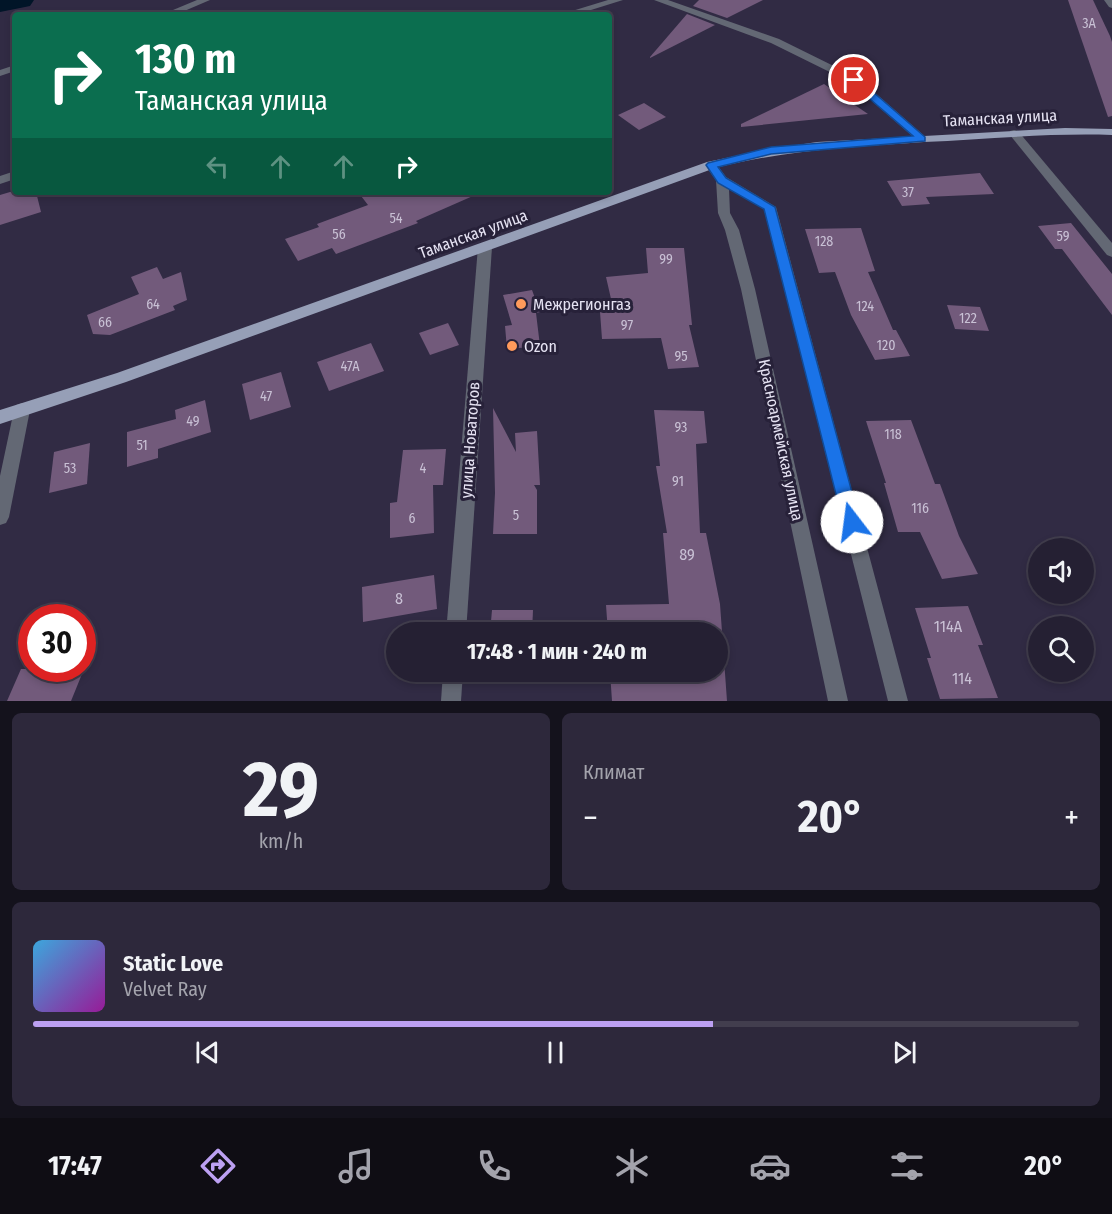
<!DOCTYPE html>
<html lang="ru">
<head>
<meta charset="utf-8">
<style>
	body { margin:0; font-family:"Fira Sans Condensed",sans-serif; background:#2d283b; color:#f1f3f6; height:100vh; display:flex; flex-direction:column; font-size:22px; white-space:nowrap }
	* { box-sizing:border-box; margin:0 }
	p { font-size:20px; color:#a3a3ac }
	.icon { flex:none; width:33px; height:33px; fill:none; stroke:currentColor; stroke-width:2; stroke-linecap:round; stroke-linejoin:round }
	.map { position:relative; height:701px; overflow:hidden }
	.details { display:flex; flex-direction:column; gap:12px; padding:12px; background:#14121c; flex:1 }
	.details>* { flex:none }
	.banner { position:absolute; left:12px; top:12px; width:600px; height:183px; border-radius:6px; box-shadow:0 3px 9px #0003,0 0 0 2px #423e4e; background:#0b6e4f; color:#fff; overflow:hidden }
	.tools { position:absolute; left:1028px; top:538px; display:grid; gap:12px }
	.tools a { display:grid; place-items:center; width:66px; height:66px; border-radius:50%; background:#252033; box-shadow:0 3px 9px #0003,0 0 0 2px #423e4e; font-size:30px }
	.speed { position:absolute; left:18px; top:604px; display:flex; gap:12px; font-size:30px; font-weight:700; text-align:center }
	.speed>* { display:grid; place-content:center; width:78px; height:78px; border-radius:50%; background:#252033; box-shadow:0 3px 9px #0003,0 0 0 2px #423e4e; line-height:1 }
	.speed .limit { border:9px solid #d22; background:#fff; color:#111 }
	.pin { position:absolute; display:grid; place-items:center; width:51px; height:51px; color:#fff; margin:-26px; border:3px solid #fff; border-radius:50%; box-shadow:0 2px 6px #0007 }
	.me { position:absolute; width:66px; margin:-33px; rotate:345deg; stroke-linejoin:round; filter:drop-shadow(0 0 4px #0008) }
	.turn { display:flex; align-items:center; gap:21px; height:126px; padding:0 24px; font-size:27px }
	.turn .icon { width:78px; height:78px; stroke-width:2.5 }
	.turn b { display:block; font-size:42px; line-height:51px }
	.lanes { display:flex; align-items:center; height:57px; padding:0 24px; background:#0003; justify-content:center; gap:30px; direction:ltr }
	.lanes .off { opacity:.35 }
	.big { font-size:45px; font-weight:700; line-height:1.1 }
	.details .card { flex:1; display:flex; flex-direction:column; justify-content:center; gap:9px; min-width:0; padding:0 21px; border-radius:9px; background:#2d283b }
	.details .dial { align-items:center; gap:0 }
	.dial b { font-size:78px; line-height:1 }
	.song { display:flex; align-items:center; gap:18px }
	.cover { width:72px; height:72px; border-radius:9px; background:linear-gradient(135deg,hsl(200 70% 55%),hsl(300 70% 35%)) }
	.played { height:6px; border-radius:3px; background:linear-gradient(90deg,#bca0f2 65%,#423e4e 65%) }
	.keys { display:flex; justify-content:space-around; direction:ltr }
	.heat { display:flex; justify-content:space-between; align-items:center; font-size:33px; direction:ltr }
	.details .tiles { flex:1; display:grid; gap:12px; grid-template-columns:1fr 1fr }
	.card:last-child { grid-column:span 2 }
	.trip { position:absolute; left:386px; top:622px; width:342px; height:60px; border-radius:30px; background:#252033; box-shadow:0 3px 9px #0003,0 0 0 2px #423e4e; font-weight:700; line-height:60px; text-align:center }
	.tabs { display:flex; height:96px; justify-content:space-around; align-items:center; background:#0f0d14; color:#a3a3ac }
	.tabs .icon { width:42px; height:42px }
	.tabs .active { color:#bca0f2 }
	.tabs b { font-size:27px; color:#f1f3f6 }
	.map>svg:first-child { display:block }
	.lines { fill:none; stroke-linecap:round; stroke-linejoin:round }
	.river { fill:#011528; fill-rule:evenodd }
	.building { fill:#725a7b }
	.minor { fill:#636874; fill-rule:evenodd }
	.major { fill:#969fb7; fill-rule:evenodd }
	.route { fill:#1a73e8; stroke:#114b97; stroke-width:1.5 }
	.poi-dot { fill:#ff9a5b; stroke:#272139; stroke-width:2 }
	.labels { text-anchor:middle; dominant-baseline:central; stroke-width:6; stroke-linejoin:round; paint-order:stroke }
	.number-label { font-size:14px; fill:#c9c1d5 }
	.street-label { font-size:16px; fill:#e6e3f3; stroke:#272139 }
	.poi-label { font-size:16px; fill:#e6e3f3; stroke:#272139; text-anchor:start }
	.near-number-label { font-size:16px; fill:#c9c1d5 }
</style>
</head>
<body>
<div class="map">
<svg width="1112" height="701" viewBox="0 0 1112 701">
	<rect width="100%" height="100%" fill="#312b44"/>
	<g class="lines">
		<!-- river -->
		<polygon class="river" points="0,0 34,0 30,6 0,12"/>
	</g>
	<!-- building -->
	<g class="building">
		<polygon points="699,0 763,0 727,18 693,6"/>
		<polygon points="1068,0 1093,0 1110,36 1112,42 1112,116 1108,117"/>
		<polygon points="687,14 715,25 650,58 650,57"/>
		<polygon points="824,84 868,114 741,127 741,124"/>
		<polygon points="644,103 666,117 639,130 618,115"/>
		<polygon points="980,173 994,194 926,197 930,204 902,206 887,181"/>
		<polygon points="10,192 36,192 41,212 0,225 0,195"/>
		<polygon points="358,192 482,192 416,221 418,223 336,254 332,248 298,261 285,239 319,227 317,224 368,205"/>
		<polygon points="1071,223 1112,274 1112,315 1062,249 1055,249 1038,226"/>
		<polygon points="861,228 875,271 868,272 893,330 896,330 910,356 875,360 851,315 835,272 819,273 805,229"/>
		<polygon points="646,248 684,248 692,325 689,325 699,367 668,369 661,338 602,339 600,312 614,312 606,277 648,273"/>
		<polygon points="157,267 163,279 181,272 187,300 173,306 175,310 110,335 93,334 87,315 139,294 131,277"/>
		<polygon points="532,290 540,312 536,313 540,346 507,349 505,326 512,325 503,295"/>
		<polygon points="947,305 980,307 989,331 955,329"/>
		<polygon points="448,323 459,345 430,355 419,333"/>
		<polygon points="371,343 384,371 329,391 317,362"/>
		<polygon points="281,372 291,407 250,420 242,384"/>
		<polygon points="205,400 211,432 158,449 158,458 127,467 127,432 176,419 175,410"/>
		<polygon points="493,408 516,452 515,433 537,431 540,485 534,485 537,490 537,534 493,534 495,493"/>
		<polygon points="654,410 704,411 707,443 696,444 700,533 706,533 720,604 727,701 612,701 610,672 717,672 717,633 608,633 606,605 669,604 663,533 667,533 656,466 660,466"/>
		<polygon points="911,420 935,484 940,484 959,536 978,574 942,579 920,532 898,532 884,483 886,483 866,421"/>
		<polygon points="90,443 87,484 49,493 54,452"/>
		<polygon points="446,449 443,485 433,485 434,533 390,538 390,503 397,502 403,450"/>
		<polygon points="434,575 437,609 363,622 362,587"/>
		<polygon points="968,606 983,645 978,645 998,698 940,699 927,658 931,658 915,608"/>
		<polygon points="492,610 533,610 532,633 490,633"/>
		<polygon points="21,669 84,669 71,701 7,701"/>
	</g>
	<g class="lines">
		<!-- minor -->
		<g class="minor">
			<polygon points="197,0 210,0 175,15 161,15"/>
			<polygon points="608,0 623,0 575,15 559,15"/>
			<polygon points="654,0 668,0 779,39 858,78 928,139 926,141 918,141 850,82 771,43"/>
			<polygon points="1104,0 1112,0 1112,8 1109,7"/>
			<polygon points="15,65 15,71 0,76 0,70"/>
			<polygon points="1014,130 1018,131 1112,243 1112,257 1107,255 1010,135 1010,131"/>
			<polygon points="711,161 715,162 726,177 776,207 908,701 888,701 764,209 729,189 730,213 739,230 755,289 848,701 828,701 741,289 725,230 718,213 716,180 705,165"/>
			<polygon points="15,171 15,179 0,184 0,176"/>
			<polygon points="485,242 492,247 466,633 446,633 478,247"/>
			<polygon points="22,403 28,405 30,410 9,517 6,523 0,525 0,476 14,410 16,405"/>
			<polygon points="443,672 463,672 461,701 441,701"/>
		</g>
		<!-- major -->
		<path class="major" d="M1065 128 1112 129V135C1049 133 987 139 924 142 854 147 784 150 715 168L126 382 0 424V410L117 373 707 162 764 150 817 142Z"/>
	</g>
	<!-- route -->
	<polygon class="route" points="850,78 857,78 925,137 925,141 771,154 718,167 726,178 775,207 860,522 857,527 852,529 846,527 843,522 764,209 718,183 706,165 708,163 771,147 913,136 850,82"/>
	<!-- markers -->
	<g class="poi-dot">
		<circle cx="521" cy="304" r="6"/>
		<circle cx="512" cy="346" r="6"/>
	</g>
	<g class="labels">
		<!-- number labels -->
		<g class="number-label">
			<text x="1089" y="23">3А</text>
			<text x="908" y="192">37</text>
			<text x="396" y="218">54</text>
			<text x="339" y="234">56</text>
			<text x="1063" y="236">59</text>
			<text x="824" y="241">128</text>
			<text x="666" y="259">99</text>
			<text x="153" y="304">64</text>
			<text x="865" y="306">124</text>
			<text x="968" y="318">122</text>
			<text x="105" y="322">66</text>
			<text x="627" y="325">97</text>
			<text x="886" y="345">120</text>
			<text x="681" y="356">95</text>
			<text x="350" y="366">47А</text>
			<text x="266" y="396">47</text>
			<text x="193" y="421">49</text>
			<text x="681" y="427">93</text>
			<text x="893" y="434">118</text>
			<text x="142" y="445">51</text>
			<text x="70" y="468">53</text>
			<text x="423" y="468">4</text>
			<text x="678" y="481">91</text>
			<text x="920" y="508">116</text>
			<text x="516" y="515">5</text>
			<text x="412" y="518">6</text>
		</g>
		<!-- street labels -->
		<g class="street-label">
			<text transform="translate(1000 118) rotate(-3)">Таманская улица</text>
			<text transform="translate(473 234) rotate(-20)">Таманская улица</text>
			<text transform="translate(470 440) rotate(-86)">улица Новаторов</text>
			<text transform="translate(781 440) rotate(78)">Красноармейская улица</text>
		</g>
		<!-- poi labels -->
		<g class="poi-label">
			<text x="533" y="304">Межрегионгаз</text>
			<text x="524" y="346">Ozon</text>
		</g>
		<!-- near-number labels -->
		<g class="near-number-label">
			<text x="687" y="554">89</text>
			<text x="399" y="598">8</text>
			<text x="948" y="626">114А</text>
			<text x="962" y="678">114</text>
		</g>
	</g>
</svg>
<div class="tools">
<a><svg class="icon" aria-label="sound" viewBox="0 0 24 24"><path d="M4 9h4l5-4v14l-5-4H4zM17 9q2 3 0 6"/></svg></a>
<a><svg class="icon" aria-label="search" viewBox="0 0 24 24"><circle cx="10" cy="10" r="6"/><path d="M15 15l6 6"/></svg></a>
</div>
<div class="speed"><div class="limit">30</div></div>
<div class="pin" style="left:854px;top:80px;background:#d93025"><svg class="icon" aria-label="arrive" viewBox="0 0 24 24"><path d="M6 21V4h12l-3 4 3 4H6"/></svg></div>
<svg class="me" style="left:852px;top:522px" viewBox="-20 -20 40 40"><circle r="19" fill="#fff"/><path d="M0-13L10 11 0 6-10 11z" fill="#1a73e8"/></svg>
<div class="trip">17:48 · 1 мин · 240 m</div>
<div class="banner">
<div class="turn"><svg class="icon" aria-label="right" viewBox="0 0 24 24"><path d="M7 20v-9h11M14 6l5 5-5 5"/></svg><div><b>130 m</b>Таманская улица</div></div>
<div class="lanes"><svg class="icon off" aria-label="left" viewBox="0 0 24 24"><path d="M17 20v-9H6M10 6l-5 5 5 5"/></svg><svg class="icon off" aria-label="ahead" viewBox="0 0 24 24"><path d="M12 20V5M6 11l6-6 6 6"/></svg><svg class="icon off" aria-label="ahead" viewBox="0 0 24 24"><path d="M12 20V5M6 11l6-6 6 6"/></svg><svg class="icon" aria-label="right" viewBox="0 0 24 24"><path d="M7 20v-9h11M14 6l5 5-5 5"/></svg></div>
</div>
</div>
<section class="details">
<div class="tiles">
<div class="card dial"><b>29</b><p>km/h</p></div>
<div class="card"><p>Климат</p>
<div class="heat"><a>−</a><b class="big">20°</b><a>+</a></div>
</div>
<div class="card">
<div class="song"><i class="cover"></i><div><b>Static Love</b><p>Velvet Ray</p></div></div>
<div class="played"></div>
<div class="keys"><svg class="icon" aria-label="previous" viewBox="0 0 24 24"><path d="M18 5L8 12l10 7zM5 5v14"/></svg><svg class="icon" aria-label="pause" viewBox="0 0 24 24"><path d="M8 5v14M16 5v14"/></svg><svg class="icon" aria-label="next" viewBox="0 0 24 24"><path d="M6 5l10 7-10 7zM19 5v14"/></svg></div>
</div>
</div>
</section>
<nav class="tabs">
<b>17:47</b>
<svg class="icon active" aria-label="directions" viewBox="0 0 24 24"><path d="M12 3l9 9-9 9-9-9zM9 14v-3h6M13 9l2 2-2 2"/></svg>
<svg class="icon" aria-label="music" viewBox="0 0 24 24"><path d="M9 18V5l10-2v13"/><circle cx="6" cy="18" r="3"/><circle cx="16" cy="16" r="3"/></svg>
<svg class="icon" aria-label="phone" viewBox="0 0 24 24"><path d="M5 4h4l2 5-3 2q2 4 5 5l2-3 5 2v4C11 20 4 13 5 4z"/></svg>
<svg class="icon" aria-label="climate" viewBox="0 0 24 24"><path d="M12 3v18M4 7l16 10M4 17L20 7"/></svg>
<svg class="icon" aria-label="car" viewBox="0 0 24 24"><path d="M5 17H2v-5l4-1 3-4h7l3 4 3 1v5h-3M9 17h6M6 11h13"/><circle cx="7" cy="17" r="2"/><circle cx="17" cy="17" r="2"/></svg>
<svg class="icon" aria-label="filters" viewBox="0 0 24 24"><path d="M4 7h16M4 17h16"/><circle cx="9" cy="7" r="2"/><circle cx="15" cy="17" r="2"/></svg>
<b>20°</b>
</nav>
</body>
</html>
